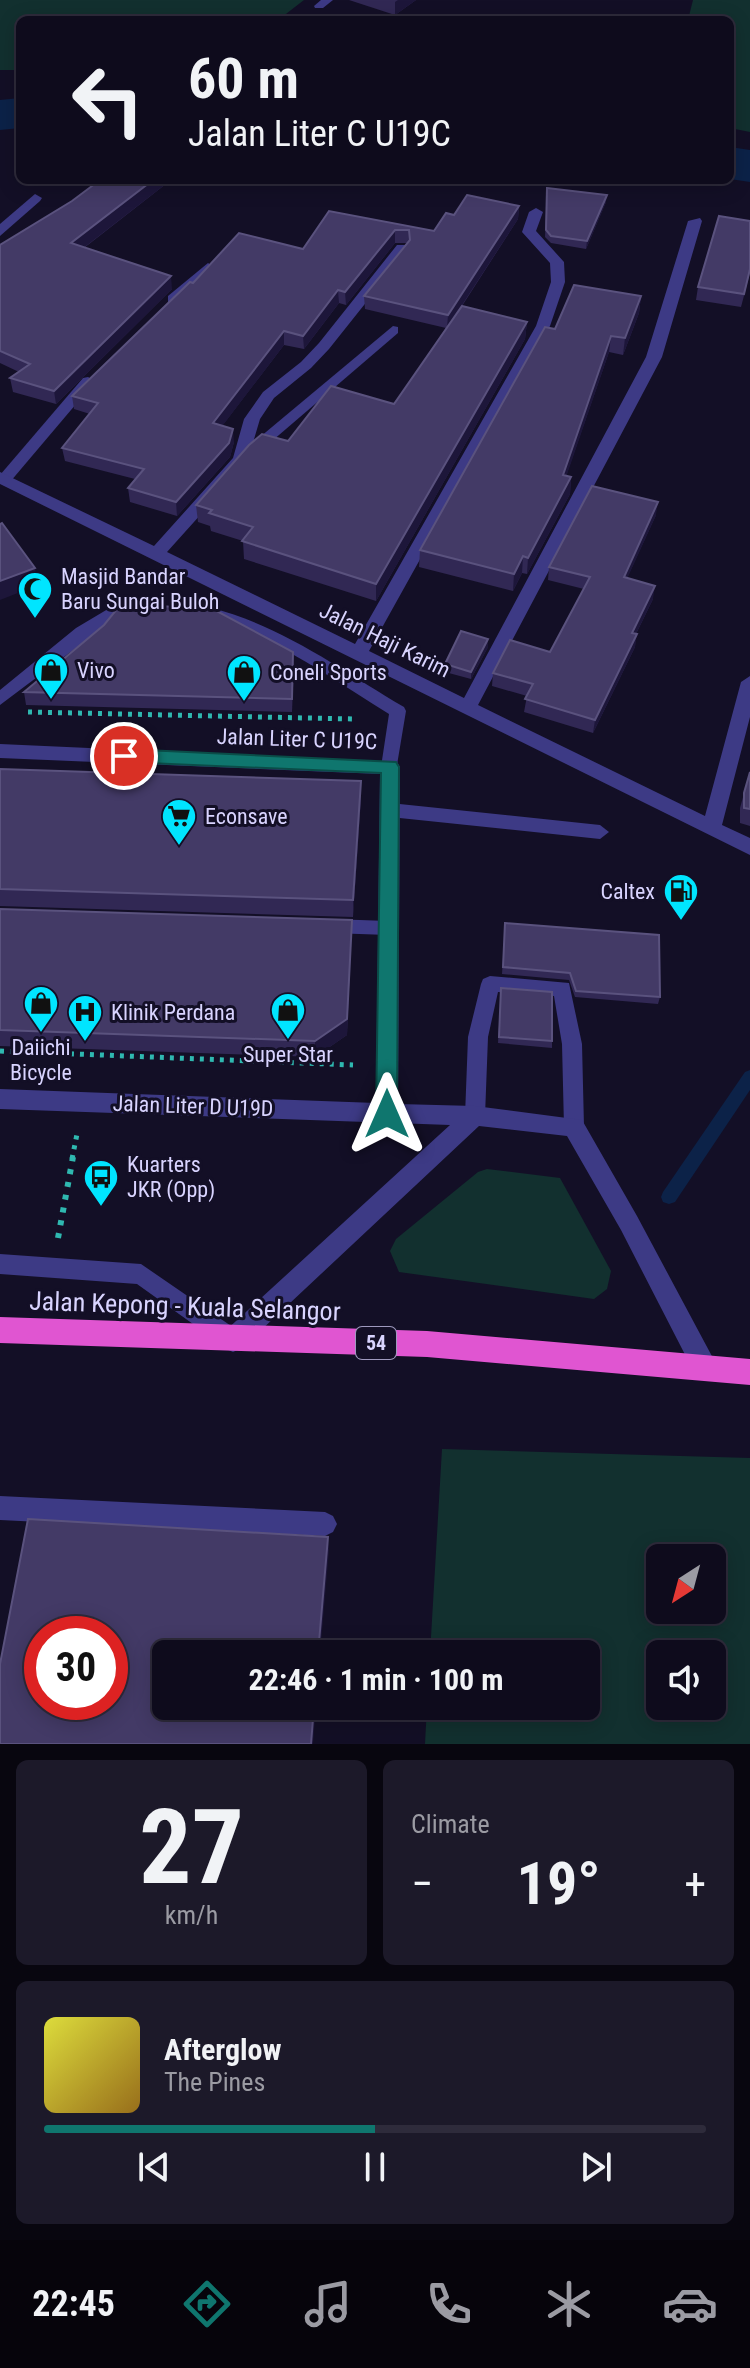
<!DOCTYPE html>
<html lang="en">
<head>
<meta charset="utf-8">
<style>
	body { margin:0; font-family:"Roboto Condensed",sans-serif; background:#1c1929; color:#f1f3f6; height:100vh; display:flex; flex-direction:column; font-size:30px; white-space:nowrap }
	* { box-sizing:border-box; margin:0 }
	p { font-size:26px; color:#9b9ba3 }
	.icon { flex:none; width:44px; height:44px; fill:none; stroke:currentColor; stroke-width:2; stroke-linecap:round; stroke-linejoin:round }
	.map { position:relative; height:1744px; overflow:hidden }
	.sheet { display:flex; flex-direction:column; gap:16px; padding:16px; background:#08060f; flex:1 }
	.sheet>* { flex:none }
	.banner { position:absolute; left:16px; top:16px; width:718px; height:168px; border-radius:12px; box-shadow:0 4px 20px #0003,0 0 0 2px #2e2b3b; background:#0e0b1c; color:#f1f3f6; overflow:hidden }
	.needle { width:52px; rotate:216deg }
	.buttons { position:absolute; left:646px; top:1544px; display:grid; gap:16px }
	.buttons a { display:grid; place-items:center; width:80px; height:80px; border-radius:12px; background:#0e0b1c; box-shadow:0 4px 20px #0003,0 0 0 2px #2e2b3b; font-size:40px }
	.speed { position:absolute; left:24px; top:1616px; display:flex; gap:16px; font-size:40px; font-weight:700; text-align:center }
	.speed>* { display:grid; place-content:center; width:104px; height:104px; border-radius:50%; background:#0e0b1c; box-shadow:0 4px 20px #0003,0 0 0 2px #2e2b3b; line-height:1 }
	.speed .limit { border:12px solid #d22; background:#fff; color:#111 }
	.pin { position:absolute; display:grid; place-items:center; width:68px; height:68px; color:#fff; margin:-34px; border:4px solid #fff; border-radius:50%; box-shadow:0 2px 8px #0007 }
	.me { position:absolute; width:88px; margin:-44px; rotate:0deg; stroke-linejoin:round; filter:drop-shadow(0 0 6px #0008) }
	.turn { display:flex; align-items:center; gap:28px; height:168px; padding:0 40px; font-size:36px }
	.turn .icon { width:104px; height:104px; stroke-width:2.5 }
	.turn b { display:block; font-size:56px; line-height:68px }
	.big { font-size:60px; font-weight:700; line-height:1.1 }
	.sheet .tile { flex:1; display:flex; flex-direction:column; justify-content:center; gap:12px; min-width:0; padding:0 28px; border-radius:12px; background:#1c1929 }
	.sheet .dial { align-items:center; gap:0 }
	.dial b { font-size:104px; line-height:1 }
	.song { display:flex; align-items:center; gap:24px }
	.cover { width:96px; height:96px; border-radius:12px; background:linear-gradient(135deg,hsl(60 70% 55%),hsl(40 70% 35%)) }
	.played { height:8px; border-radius:4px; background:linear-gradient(90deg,#0f766e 50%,#2e2b3b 50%) }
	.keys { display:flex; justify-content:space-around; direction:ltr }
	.heat { display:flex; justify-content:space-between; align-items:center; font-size:44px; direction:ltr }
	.sheet .tiles { flex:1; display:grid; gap:16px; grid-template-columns:1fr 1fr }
	.tile:last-child { grid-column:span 2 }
	.trip { position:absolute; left:152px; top:1640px; width:448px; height:80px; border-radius:12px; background:#0e0b1c; box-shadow:0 4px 20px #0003,0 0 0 2px #2e2b3b; font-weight:700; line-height:80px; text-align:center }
	.menu { display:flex; height:128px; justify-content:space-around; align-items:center; background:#06040b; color:#9b9ba3 }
	.menu .icon { width:56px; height:56px }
	.menu .current { color:#0f766e }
	.menu b { font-size:36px; color:#f1f3f6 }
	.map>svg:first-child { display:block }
	.green { fill:#12302f; fill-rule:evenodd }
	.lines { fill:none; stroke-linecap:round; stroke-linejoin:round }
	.stream { fill:#0c2248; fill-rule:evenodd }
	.river { fill:#0c2248; fill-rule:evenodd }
	.path-far1 { stroke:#2fb8b0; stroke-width:5; stroke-dasharray:4 6; stroke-linecap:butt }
	.path { stroke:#2fb8b0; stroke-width:6; stroke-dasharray:5 8; stroke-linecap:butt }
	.service { fill:#3d3a85; fill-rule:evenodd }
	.minor { fill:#3d3a85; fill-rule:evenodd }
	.trunk { fill:#e055d1; fill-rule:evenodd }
	.wall { fill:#312854 }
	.shaded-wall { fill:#1d163a }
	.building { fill:#433a66; stroke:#5a527e; stroke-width:2; fill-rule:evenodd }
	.route { fill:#0f766e; stroke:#0a4d48; stroke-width:2 }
	.labels { text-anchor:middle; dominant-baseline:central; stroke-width:6; stroke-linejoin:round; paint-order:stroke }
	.shield { fill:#130f26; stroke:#9e99be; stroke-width:2 }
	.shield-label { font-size:20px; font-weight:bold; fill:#d9d4ff }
	.poi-label { font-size:22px; fill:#d9d4ff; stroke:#130f26; text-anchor:start }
	.street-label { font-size:22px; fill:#d9d4ff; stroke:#130f26 }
	.near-street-label { font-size:26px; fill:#d9d4ff; stroke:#130f26 }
</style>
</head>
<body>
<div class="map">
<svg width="750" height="1744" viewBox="0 0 750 1744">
	<rect width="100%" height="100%" fill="#130f26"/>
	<!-- green -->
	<g class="green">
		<polygon points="0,0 304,0 282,17 295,20 20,20 20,70 0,70"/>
		<polygon points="693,0 750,0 750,132 730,128 730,20 688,20"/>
		<polygon points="487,1169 560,1178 611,1271 607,1289 594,1299 399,1272 390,1251 396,1239 478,1172"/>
		<path d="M442 1449 750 1458V1744H425L427 1706H586V1654H430ZM660 1558H712V1610H660ZM660 1654H712V1706H660Z"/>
	</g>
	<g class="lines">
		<!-- stream -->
		<polygon class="stream" points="750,1070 750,1090 675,1202 669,1204 663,1202 661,1197 663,1192 745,1072"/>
		<!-- river -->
		<g class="river">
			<polygon points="20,98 20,128 0,130 0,100"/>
			<polygon points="730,147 750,150 750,182 730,179"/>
		</g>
		<!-- path-far1 -->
		<g class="path-far1">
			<polyline points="28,712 354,719"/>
			<polyline points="0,1051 353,1065"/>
			<polyline points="72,1159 77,1134"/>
		</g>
		<!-- path -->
		<polyline class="path" points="58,1238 73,1157"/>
		<!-- service -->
		<g class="service">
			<polygon points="321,0 333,0 323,8 315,8 314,6"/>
			<polygon points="208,263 214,267 213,270 178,302 168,302 168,296"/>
			<polygon points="393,326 398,327 398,333 258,453 248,453 248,447"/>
			<polygon points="88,377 95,381 93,384 10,482 0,482 0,475 83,378"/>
			<polygon points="118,603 141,605 149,610 141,615 121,614 0,705 0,690 76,628"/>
			<path d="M211 608C281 625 343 671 404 707L406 711 396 771 390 773 381 767 389 714C331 678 272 635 205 617L203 613Z"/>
			<polygon points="390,803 600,825 609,832 600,839 390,817 381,810"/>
			<polygon points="331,919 388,921 395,923 397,928 395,933 388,935 331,933 324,931 322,926 324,921"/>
			<polygon points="490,976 569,983 582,1044 584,1127 581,1133 574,1136 567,1133 564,1127 562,1044 554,996 498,992 488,1037 485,1116 482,1122 475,1125 468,1122 465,1116 468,1037 481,984 483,979"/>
			<polygon points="0,1254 141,1264 237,1330 240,1337 237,1344 229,1347 221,1344 137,1284 0,1274"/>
			<polygon points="0,1496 325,1512 333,1516 337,1524 333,1532 325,1536 0,1520"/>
		</g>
		<!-- minor -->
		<g class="minor">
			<polygon points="35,194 42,198 40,201 0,236 0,224"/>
			<polygon points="536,208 543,212 536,231 564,262 565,282 550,326 369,651 464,698 646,357 688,221 700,218 702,221 662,357 478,705 705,816 741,682 750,676 750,717 722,825 750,838 750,855 0,484 0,472 154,546 233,458 244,419 263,392 301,362 319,343 397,245 407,245 407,251 329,349 311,368 274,398 260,419 247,463 167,552 355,644 536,326 551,282 550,263 522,232 529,212"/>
			<polygon points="0,744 397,762 400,767 398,1104 475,1106 582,1120 637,1216 714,1360 717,1368 714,1376 705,1380 696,1376 621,1230 567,1136 479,1126 242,1348 233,1352 224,1348 221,1340 224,1332 450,1125 0,1109 0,1089 376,1103 380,774 0,758"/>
		</g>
		<!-- trunk -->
		<polygon class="trunk" points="0,1317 427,1331 750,1359 750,1385 427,1357 0,1343"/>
	</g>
	<!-- wall -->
	<g class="wall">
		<polygon points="349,0 416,0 395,15"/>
		<polygon points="100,180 171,180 84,248 172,289 56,404 13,392 10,378 19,372 0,363 0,245 72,201"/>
		<polygon points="547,188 606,202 586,249 551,243 545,237"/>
		<polygon points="519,206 518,219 462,306 527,322 525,339 376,601 244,559 243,541 211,531 210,526 198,522 196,505 288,441 394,404 446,328 365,309 364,296 407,243 395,243 346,305 339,303 304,349 284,345 222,426 234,442 230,457 177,516 130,502 128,488 135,479 65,461 62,448 90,414 74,409 72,396 193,283 303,249 329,211 434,231 454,215"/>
		<polygon points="750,273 741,307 696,300 698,287"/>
		<polygon points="641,296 639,313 623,355 609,352 566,476 571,477 570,494 527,574 522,573 513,591 419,567 420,550"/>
		<polygon points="656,515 627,578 653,599 636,634 635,647 593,733 524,712 527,696 492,686 493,673 550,652 584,589 548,580 549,567"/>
		<polygon points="488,647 471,679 445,672 445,664"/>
		<polygon points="294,665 292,712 26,705 24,692"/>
		<polygon points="0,769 361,798 353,917 0,906"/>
		<polygon points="750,772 750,826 740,823 740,808"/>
		<polygon points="0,909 352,920 347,1035 315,1057 0,1046"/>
		<polygon points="505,923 660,997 658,1004 575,997 569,980 502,974"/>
		<polygon points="501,988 552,1041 552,1048 498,1043"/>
	</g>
	<!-- shaded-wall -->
	<g class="shaded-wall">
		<polygon points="398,0 416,0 395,15 395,2"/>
		<polygon points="153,180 171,180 73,256 71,243"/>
		<polygon points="607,195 606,202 586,249 587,241"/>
		<polygon points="519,206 518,219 447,328 448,315"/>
		<polygon points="395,230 395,243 346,305 345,292"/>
		<polygon points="171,276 172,289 56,404 54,391"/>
		<polygon points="338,290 339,303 304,349 303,336"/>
		<polygon points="641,296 639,313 623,355 625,338"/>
		<polygon points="527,322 525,339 376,601 376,584"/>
		<polygon points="284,331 284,345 214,437 213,423"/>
		<polygon points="611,336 609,352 561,492 563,475"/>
		<polygon points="233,429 234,442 230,457 177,516 176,502"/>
		<polygon points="571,477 570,494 527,574 528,558"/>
		<polygon points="658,502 656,515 622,590 624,577"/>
		<polygon points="523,556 522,573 513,591 514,574"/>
		<polygon points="35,568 38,585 0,600 0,581"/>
		<polygon points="655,586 653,599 630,646 632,633"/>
		<polygon points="637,634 635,647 593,733 595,720"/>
		<polygon points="488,639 488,647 471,679 471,672"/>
		<polygon points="293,652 294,665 292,712 292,699"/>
		<polygon points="361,781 361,798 353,917 353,900"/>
		<polygon points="352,920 347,1035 315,1057 315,1041"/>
		<polygon points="328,1537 329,1550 320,1654 318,1654"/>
		<polygon points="314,1706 316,1706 313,1744 311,1744"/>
	</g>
	<!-- building -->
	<g class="building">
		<polygon points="100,180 153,180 71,243 171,276 54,391 10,378 30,364 0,351 0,245 72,201"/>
		<polygon points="547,188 607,195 587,241 551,236 546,230"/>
		<polygon points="467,195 519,206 448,315 364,296 410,240 409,230 395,230 345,292 338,290 303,336 284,331 213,423 233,429 229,443 176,502 128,488 144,469 62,448 98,403 72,396 190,282 193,283 239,233 303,249 329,211 434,231 446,213 454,215"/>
		<polygon points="719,216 750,221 750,269 744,294 698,287"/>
		<polygon points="574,285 641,296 625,338 611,336 563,475 571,477 528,558 523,556 514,574 420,550 545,327 555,329"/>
		<polygon points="462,306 527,322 376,584 242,541 253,527 209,513 212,510 196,505 249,445 262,434 288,441 331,386 394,404"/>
		<polygon points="592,486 658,502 624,577 655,586 632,633 637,634 595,720 525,699 533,684 493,673 510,640 550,652 590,577 549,567"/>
		<polygon points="2,523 35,568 0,581 0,524"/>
		<polygon points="121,604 213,609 293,652 292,699 24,692 104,625"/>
		<polygon points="461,631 488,639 471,672 445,664"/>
		<polygon points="0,769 361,781 353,900 0,889"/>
		<polygon points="750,772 750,809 744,808 744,793"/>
		<polygon points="0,909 352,920 347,1019 315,1041 0,1030"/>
		<polygon points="505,923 659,935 660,997 576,991 570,973 503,967"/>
		<polygon points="501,988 552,992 552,1041 499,1037"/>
		<path d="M28 1519 328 1537 318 1654H166V1706H314L311 1744H0V1664ZM42 1634H110V1702H42Z"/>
	</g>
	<!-- route -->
	<polygon class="route" points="124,749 396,762 399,767 397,1114 394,1120 387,1123 379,1120 376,1114 381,773 124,762 115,756"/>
	<!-- icons -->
	<defs>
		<g id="mosque-pin" transform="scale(1.8)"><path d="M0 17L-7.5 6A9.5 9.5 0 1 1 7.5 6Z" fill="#00e5ff" stroke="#130f26"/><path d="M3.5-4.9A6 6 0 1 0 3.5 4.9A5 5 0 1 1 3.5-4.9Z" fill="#111"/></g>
		<g id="shop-pin" transform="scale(1.8)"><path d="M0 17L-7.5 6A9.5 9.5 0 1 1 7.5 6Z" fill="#00e5ff" stroke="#130f26"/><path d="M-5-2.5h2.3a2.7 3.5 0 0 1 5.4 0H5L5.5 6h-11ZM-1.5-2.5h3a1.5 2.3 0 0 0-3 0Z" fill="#111"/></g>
		<g id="supermarket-pin" transform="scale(1.8)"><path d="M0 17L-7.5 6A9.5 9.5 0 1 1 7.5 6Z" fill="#00e5ff" stroke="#130f26"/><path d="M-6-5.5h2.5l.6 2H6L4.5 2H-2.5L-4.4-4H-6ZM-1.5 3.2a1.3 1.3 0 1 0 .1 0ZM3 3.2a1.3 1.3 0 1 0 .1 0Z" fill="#111"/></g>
		<g id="fuel-pin" transform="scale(1.8)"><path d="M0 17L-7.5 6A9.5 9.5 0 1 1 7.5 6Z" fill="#00e5ff" stroke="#130f26"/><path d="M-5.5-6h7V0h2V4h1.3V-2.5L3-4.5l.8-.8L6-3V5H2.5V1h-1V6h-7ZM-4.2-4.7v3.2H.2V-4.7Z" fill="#111"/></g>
		<g id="hospital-pin" transform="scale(1.8)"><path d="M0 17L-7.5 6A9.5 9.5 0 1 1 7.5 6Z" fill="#00e5ff" stroke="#130f26"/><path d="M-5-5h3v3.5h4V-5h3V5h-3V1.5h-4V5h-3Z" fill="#111"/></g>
		<g id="bus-pin" transform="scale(1.8)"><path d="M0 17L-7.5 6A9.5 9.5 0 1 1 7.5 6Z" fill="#00e5ff" stroke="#130f26"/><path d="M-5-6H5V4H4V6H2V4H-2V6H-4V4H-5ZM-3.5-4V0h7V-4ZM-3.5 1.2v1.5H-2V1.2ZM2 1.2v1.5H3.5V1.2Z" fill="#111"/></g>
	</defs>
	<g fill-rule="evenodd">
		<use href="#mosque-pin" x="35" y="589"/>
		<use href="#shop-pin" x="51" y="670"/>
		<use href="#shop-pin" x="244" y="672"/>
		<use href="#supermarket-pin" x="179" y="816"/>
		<use href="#fuel-pin" x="681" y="891"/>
		<use href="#shop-pin" x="41" y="1003"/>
		<use href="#shop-pin" x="288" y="1010"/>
		<use href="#hospital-pin" x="85" y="1012"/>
		<use href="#bus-pin" x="101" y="1177"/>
	</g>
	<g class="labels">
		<!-- shield labels -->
		<rect class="shield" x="356" y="1327" width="40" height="32" rx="6"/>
		<g class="shield-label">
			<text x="376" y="1343">54</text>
		</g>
		<!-- poi labels -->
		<g class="poi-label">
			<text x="61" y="576">Masjid Bandar<tspan x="61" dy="25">Baru Sungai Buloh</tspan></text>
			<text x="77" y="670">Vivo</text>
			<text x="270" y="672">Coneli Sports</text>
			<text x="205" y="816">Econsave</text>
			<text x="655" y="891" text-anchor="end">Caltex</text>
			<text x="111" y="1012">Klinik Perdana</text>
			<text x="41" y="1047" text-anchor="middle">Daiichi<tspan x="41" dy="25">Bicycle</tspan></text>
			<text x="288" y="1054" text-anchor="middle">Super Star</text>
			<text x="127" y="1164">Kuarters<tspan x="127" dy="25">JKR (Opp)</tspan></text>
		</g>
		<!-- street labels -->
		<g class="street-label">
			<text transform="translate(385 640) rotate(26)">Jalan Haji Karim</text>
			<text transform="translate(297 739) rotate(2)">Jalan Liter C U19C</text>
			<text transform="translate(193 1106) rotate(2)">Jalan Liter D U19D</text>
		</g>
		<!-- near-street labels -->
		<g class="near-street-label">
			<text transform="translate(185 1306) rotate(2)">Jalan Kepong - Kuala Selangor</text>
		</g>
	</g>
</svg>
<div class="buttons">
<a><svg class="needle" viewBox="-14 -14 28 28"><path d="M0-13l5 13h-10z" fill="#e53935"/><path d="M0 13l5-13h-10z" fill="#9b9ba3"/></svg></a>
<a><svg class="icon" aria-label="sound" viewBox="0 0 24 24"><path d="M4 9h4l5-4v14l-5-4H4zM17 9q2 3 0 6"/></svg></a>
</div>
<div class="speed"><div class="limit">30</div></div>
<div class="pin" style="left:124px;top:756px;background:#d93025"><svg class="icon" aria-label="arrive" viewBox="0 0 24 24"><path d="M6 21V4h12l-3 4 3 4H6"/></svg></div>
<svg class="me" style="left:387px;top:1114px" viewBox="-20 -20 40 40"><path d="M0-17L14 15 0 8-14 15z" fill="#0f766e" stroke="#fff" stroke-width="4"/></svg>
<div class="trip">22:46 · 1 min · 100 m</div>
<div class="banner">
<div class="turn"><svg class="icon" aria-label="left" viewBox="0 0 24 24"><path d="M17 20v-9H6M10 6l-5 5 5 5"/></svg><div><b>60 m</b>Jalan Liter C U19C</div></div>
</div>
</div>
<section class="sheet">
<div class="tiles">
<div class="tile dial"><b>27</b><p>km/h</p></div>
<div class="tile"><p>Climate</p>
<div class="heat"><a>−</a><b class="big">19°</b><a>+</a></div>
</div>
<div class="tile">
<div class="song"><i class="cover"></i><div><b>Afterglow</b><p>The Pines</p></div></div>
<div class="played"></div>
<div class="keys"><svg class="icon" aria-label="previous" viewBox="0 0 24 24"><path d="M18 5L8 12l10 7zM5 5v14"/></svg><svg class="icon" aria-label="pause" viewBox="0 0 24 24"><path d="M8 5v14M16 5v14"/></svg><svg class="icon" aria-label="next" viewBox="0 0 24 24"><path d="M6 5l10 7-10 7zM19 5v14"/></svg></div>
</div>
</div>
</section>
<nav class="menu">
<b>22:45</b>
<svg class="icon current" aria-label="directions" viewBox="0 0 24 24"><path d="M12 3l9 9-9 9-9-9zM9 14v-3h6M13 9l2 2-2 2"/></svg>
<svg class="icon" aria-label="music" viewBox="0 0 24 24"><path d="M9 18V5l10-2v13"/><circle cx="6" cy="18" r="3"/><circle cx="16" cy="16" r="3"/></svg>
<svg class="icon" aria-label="phone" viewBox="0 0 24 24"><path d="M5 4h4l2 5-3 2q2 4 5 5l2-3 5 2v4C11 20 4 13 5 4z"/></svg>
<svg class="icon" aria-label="climate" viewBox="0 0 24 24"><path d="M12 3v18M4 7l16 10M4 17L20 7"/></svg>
<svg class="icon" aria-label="car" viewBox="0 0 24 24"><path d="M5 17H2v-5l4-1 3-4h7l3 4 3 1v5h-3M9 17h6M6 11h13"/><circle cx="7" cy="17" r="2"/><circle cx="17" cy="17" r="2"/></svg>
</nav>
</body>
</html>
